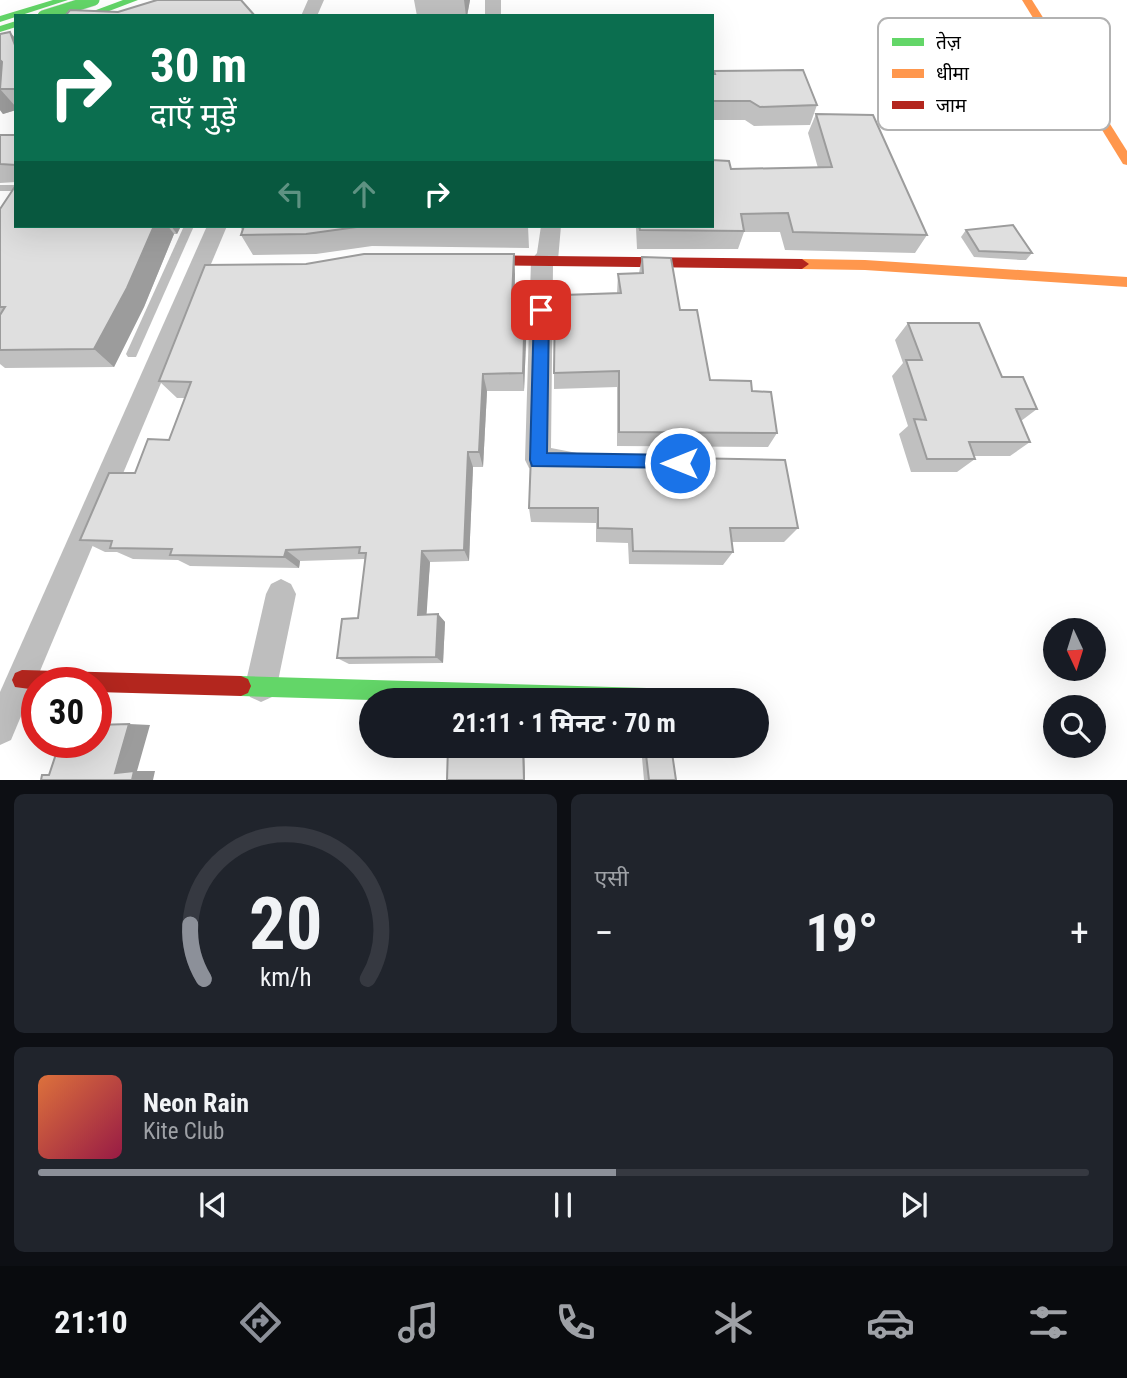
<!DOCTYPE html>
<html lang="hi">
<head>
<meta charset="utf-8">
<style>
	body { margin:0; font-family:"Roboto Condensed","Noto Sans Devanagari",sans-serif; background:#20242c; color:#f1f3f6; height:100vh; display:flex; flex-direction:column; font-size:26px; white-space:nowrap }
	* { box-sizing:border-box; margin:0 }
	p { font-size:23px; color:#9ea1a6 }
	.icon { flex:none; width:38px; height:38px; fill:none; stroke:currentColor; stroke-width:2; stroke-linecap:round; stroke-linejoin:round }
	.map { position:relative; height:780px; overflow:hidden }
	.sheet { display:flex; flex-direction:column; gap:14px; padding:14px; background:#0d0f14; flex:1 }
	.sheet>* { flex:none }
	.top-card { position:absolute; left:14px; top:14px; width:700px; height:214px; border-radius:0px; box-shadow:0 7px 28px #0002; background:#0b6e4f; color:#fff; overflow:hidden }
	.needle { width:46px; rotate:176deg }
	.controls { position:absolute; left:1043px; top:618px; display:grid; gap:14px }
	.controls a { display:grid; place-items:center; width:63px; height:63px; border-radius:50%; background:#171b24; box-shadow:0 7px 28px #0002; font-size:35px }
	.speed { position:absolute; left:21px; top:667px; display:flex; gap:14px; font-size:35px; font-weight:700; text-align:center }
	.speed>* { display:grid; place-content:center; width:91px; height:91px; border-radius:50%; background:#171b24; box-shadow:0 7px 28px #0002; line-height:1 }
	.speed .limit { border:10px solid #d22; background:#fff; color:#111 }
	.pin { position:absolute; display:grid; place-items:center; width:60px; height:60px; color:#fff; margin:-30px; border-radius:14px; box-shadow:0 4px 10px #0006 }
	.me { position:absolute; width:77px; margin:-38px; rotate:270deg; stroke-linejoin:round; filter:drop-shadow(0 0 5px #0008) }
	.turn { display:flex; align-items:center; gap:24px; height:147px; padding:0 21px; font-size:32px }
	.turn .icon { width:91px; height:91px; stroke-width:2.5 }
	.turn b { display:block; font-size:49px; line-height:60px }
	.lanes { display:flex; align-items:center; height:66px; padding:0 21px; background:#0003; justify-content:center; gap:35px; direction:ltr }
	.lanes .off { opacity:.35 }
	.big { font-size:52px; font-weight:700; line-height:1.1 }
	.sheet .card { flex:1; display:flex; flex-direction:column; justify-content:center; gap:10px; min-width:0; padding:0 24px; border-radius:10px; background:#20242c }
	.sheet .dial { align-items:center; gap:0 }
	.dial svg { height:182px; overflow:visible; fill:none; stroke:#363941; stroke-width:7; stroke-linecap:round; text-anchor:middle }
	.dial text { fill:#f1f3f6; stroke:none }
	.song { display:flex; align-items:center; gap:21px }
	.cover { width:84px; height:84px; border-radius:10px; background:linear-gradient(135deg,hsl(20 70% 55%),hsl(340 70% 35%)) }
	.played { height:7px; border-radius:4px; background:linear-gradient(90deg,#8c9099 55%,#363941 55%) }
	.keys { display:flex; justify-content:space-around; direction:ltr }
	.heat { display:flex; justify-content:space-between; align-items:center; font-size:38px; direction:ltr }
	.sheet .tiles { flex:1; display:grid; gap:14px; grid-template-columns:1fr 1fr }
	.card:last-child { grid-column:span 2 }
	.trip { position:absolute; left:359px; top:688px; width:410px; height:70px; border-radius:35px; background:#171b24; box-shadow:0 7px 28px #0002; font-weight:700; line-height:70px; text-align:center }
	.tab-bar { display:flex; height:112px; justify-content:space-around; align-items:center; background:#090b0e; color:#9ea1a6 }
	.tab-bar .icon { width:49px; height:49px }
	.tab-bar .current { color:#8c9099 }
	.tab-bar b { font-size:32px; color:#f1f3f6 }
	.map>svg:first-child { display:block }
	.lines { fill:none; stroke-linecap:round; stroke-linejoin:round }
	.lane { fill:#bebebe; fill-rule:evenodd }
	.street { fill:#bebebe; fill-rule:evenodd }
	.fast { fill:#63d668; fill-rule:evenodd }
	.slow { fill:#ff974d; fill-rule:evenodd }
	.jam { fill:#b3261e; fill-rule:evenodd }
	.fast-bridge-casing { stroke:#dbdbdb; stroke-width:12; stroke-linecap:butt }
	.fast-bridge { stroke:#63d668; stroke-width:11 }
	.wall { fill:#c0c0c0 }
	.shaded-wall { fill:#9c9c9c }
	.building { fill:#dfdfdf; stroke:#9c9c9c; stroke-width:2 }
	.route { fill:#1a73e8; stroke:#114b97; stroke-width:2 }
	.key { fill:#fff; stroke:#b2b2b2; stroke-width:2 }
	.key-label { font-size:19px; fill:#000 }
</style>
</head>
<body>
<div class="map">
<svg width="1127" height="780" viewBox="0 0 1127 780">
	<rect width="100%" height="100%" fill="#fff"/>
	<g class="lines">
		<!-- lane -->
		<g class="lane">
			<rect x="0" y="185" width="16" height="6"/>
			<polygon points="184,226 194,226 136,357 128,357 126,354"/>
		</g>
		<!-- street -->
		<g class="street">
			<polygon points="308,0 324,0 317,16 301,16"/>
			<rect x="485" y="0" width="16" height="16"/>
			<polygon points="207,226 227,226 11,740 0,745 0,692"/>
			<path d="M541 226H561L558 260 553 266 551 448 577 453 581 461 577 469C563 475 543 474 529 468L525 460 531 260 537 253Z"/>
			<polygon points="281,579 291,584 296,594 277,686 272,697 261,702 250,697 245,686 266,594 271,584"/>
		</g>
		<!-- fast -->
		<g class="fast">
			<polygon points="53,0 68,0 0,22 0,16"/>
			<polygon points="123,0 138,0 96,16 80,16"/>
			<polygon points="16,21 16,27 0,32 0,26"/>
			<polygon points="241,676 647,688 654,691 657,698 656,700 371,700 241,696 234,693 231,686 234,679"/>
		</g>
		<!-- slow -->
		<g class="slow">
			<polygon points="1022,0 1032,0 1127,151 1127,165 1123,164"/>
			<polygon points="802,259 865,260 1127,277 1127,287 865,270 802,269 795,264"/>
		</g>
		<!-- jam -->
		<g class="jam">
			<polygon points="466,255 802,259 809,264 802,269 466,265 459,260"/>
			<polygon points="22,670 241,676 248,679 251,686 248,693 241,696 96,692 96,682 37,682 37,690 15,687 12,680 15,673"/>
		</g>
		<!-- fast-bridge casing -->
		<g class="fast-bridge-casing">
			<polyline id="fast-bridge" points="43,16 94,0"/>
		</g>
		<!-- fast-bridge -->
		<use href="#fast-bridge" class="fast-bridge"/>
	</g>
	<!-- wall -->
	<g class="wall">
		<polygon points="414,0 470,0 467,16 417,16"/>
		<polygon points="0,34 16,39 16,110 3,114 0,110"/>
		<polygon points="714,71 817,105 810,125 754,126 745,120 712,120 712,74"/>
		<polygon points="816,114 927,235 915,253 785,250 780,232 744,232 738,249 637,249 636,228 626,228 626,226 712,226 731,169 818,168 808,133"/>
		<polygon points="0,135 16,135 16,182 0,183"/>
		<polygon points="0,209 16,226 181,226 177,234 174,234 144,307 114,367 5,368 0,364"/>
		<polygon points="240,226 528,226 529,248 372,246 316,254 253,255 241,235 242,230"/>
		<polygon points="966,230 1032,253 1026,260 1020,260 974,257 961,237"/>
		<polygon points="642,257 680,310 710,380 752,391 777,433 768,447 617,446 617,387 554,389 554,373 617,293 618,274 639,273"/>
		<polygon points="515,274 515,298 525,298 527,317 524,391 487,391 483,467 473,467 469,561 430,562 426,614 438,614 445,622 443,663 349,664 337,658 358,618 365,560 364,559 300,561 299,568 190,566 178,560 133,559 117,552 105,552 80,540 135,473 169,440 185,398 177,398 159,381"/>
		<polygon points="908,323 1002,377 1037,409 1021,421 1030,442 1010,456 974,456 975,459 957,472 911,472 899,434 908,426 892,376 903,363 895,340"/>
		<polygon points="531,455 798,528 784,542 732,542 733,552 723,565 629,564 628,543 596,542 596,523 531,522 529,508"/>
		<polygon points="641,746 671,746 676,780 644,780"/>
	</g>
	<!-- shaded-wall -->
	<g class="shaded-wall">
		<polygon points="464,0 470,0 467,16 466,16"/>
		<polygon points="10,32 16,39 16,48"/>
		<polygon points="0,61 16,80 0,89 16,107 16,110 3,114 0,110"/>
		<polygon points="154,226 168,226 174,234 144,307 114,367 94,349"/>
		<polygon points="171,226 181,226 177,234"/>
		<polygon points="514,254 515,274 514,318 512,298"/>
		<polygon points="525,298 527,317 524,391 523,373"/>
		<polygon points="483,374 487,391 483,467 479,452"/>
		<polygon points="468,452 473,467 469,561 464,550"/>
		<polygon points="286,550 300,561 299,568 284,557"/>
		<polygon points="422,551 430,562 426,623 418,615"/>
		<polygon points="438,614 445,622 443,663 436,657"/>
		<polygon points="129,724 150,725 137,771 155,771 153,780 132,780 115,773"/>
		<polygon points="523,746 524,746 525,780 524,780"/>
	</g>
	<!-- building -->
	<g class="building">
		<polygon points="157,0 241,0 255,16 65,16 70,10 118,12"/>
		<polygon points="10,32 16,48 16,89 0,89 2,62 0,60 0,34"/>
		<polygon points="803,70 817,105 760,107 750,101 712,101 712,74 715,74 714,71"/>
		<polygon points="816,114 873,115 927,235 793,232 788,213 741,214 744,231 640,230 639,226 712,226 712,160 729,161 731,169 832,167"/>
		<polygon points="0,135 16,135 16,165 0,164"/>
		<polygon points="16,185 16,226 154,226 127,288 94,349 0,350 0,315 5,307 0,307 0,209"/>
		<polygon points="1013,225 1032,253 979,251 966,230"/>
		<polygon points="244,226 527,226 527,227 364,226 306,234 241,235"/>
		<polygon points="364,254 514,254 512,298 525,298 523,373 483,374 479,452 468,452 464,550 422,551 418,615 438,614 436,657 337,658 342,619 358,618 366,553 359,553 360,547 286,550 284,557 170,555 172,549 110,548 112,541 80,540 109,473 135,473 148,439 169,440 191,382 159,381 205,265 306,264"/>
		<polygon points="642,257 671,258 680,310 697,310 710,380 751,381 752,391 771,392 777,433 619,432 619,371 554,373 555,299 564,299 564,295 621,293 618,274 643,273"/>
		<polygon points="908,323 979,323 1002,377 1023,377 1037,409 1016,409 1030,442 969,442 975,459 927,459 914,419 926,420 906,360 922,360"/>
		<polygon points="531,455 785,460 798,528 730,528 733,552 633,551 632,529 598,528 598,508 529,508"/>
		<polygon points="129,724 115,773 134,771 132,780 41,780 42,775 49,775 60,742 96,742 96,725"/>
		<polygon points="448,746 523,746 524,780 447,780"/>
		<polygon points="645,746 671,746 676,780 649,780"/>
	</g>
	<!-- route -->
	<polygon class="route" points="541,304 549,310 547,453 680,455 686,457 688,463 686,468 532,466 530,460 534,310"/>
	<!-- legend -->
	<rect x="878" y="18" width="232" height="112" rx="10" class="key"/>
	<rect x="892" y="38" width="32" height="8" fill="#63d668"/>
	<rect x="892" y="69" width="32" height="9" fill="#ff974d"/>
	<rect x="892" y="101" width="32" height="8" fill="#b3261e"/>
	<g class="key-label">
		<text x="936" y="49">तेज़</text>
		<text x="936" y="80">धीमा</text>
		<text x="936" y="112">जाम</text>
	</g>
</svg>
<div class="controls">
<a><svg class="needle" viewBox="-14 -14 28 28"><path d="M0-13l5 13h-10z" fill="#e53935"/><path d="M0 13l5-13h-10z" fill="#9ea1a6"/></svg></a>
<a><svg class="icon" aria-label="search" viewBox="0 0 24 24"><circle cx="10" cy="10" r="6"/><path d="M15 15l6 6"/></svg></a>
</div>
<div class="speed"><div class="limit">30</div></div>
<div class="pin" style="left:541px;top:310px;background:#d93025"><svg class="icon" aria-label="arrive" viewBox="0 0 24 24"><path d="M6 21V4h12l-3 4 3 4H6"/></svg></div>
<svg class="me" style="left:680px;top:463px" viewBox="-20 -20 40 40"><circle r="17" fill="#1a73e8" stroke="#fff" stroke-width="3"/><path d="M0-11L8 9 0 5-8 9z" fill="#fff"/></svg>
<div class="trip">21:11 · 1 मिनट · 70 m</div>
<div class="top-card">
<div class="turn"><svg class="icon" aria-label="right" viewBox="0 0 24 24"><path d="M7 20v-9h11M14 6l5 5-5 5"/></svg><div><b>30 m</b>दाएँ मुड़ें</div></div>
<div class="lanes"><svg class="icon off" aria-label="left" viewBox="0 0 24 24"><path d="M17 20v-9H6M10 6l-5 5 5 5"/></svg><svg class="icon off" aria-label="ahead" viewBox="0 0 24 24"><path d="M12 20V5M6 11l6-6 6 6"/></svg><svg class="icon" aria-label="right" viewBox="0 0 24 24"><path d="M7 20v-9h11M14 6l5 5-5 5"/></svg></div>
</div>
</div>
<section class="sheet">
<div class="tiles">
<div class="card dial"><svg viewBox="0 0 100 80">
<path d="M14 69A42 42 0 1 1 86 69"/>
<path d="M14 69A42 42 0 0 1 8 45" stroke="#8c9099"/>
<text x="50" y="56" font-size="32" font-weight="700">20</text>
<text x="50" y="72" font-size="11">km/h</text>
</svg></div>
<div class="card"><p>एसी</p>
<div class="heat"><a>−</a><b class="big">19°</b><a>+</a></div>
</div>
<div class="card">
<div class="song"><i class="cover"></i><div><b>Neon Rain</b><p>Kite Club</p></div></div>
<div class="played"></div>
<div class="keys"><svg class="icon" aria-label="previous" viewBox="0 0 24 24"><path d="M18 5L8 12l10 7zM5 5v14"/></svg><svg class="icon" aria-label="pause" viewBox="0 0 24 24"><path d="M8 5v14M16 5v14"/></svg><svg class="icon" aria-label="next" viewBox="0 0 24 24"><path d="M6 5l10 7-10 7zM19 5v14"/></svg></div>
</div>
</div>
</section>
<nav class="tab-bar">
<b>21:10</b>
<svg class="icon current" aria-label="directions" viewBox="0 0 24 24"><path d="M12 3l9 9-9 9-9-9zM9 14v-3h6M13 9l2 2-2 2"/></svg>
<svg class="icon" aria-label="music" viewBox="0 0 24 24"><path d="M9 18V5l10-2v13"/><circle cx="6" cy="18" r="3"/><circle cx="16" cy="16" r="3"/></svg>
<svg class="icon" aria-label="phone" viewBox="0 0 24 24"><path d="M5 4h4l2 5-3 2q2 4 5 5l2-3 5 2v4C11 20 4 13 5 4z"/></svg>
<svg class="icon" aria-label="climate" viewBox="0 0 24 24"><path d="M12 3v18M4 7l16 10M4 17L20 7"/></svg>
<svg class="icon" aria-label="car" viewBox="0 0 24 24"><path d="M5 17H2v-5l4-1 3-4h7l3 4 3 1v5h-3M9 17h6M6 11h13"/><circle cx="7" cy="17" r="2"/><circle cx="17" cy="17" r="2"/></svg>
<svg class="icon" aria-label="filters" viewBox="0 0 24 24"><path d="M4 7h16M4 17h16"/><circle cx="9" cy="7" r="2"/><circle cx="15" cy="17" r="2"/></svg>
</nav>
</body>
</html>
